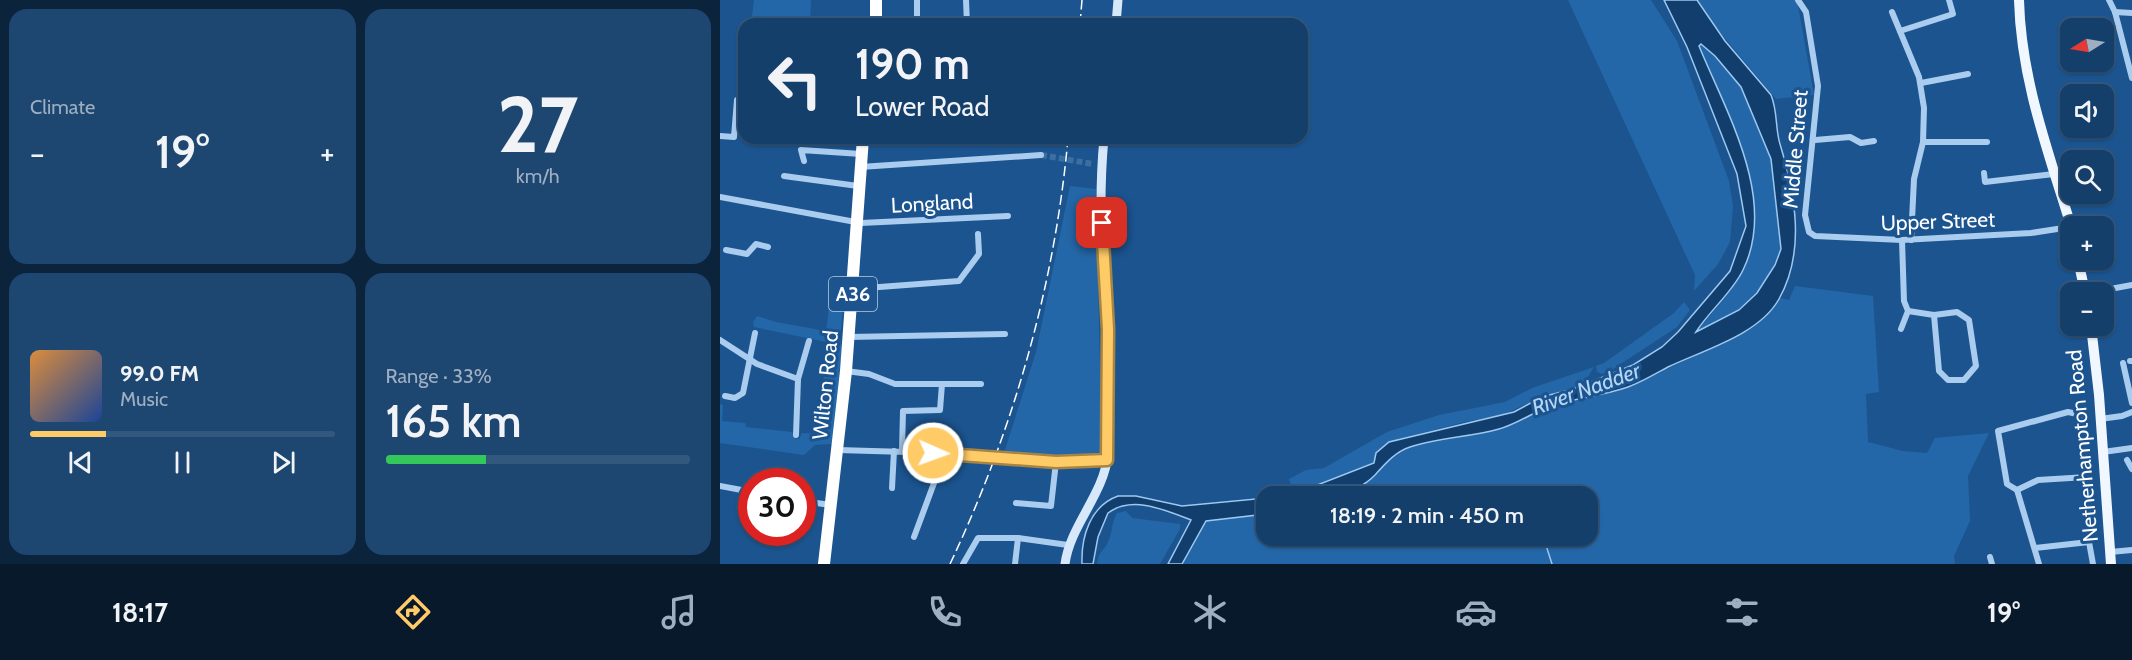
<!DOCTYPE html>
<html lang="en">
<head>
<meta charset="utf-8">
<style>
	body { margin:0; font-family:Cabin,sans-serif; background:#1d4671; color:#f1f3f6; height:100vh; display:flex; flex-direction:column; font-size:22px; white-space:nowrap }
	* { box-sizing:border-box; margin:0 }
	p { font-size:20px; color:#9dafc1 }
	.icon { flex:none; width:33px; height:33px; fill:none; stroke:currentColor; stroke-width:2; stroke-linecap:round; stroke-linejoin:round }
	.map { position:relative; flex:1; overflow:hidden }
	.drawer { display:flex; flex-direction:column; gap:9px; padding:9px; background:#0b233b; width:720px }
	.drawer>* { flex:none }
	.hud { position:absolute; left:18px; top:18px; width:570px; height:126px; border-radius:18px; box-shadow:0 2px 4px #0004,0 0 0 2px #33587e; background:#143f6b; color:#f1f3f6; overflow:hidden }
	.needle { width:39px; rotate:259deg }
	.tools { position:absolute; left:1340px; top:18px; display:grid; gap:12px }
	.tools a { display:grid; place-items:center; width:54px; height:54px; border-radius:12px; background:#143f6b; box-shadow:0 2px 4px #0004,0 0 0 2px #33587e; font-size:30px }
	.speed { position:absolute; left:18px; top:468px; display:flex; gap:12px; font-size:30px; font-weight:700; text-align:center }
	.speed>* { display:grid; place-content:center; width:78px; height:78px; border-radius:50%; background:#143f6b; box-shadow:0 2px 4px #0004,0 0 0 2px #33587e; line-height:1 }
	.speed .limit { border:9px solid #d22; background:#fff; color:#111 }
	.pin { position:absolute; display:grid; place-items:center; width:51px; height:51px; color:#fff; margin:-26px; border-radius:12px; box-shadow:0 3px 9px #0006 }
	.me { position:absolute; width:66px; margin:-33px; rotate:92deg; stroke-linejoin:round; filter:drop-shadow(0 0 4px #0008) }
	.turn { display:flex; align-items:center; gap:21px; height:126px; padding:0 18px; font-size:27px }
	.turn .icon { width:78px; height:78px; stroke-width:2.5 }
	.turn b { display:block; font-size:42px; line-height:51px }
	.big { font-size:45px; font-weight:600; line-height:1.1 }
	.drawer .tile { flex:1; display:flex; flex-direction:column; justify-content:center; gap:9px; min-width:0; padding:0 21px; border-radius:18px; background:#1d4671 }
	.drawer .dial { align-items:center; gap:0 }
	.dial b { font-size:78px; line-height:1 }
	.song { display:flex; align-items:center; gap:18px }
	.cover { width:72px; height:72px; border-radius:9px; background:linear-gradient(135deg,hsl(30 70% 55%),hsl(220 70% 35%)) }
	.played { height:6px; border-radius:3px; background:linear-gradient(90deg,#ffcb67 25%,#33587e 25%) }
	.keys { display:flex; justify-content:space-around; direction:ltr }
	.heat { display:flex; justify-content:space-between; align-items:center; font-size:33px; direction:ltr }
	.charge { height:9px; border-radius:4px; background:linear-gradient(90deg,#34c759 33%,#33587e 0) }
	.drawer .tiles { flex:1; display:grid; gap:9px; grid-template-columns:repeat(2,1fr) }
	.trip { position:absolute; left:536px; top:486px; width:342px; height:60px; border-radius:18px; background:#143f6b; box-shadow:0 2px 4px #0004,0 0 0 2px #33587e; font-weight:600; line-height:60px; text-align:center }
	.menu { display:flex; height:96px; justify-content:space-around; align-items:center; background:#08192b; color:#9dafc1 }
	.menu .icon { width:42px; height:42px }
	.menu .selected { color:#ffcb67 }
	.menu b { font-size:27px; color:#f1f3f6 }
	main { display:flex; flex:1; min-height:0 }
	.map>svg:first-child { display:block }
	.green { fill:#2467a8 }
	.water { fill:#123e6e; stroke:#9dc8f0; stroke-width:1.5; fill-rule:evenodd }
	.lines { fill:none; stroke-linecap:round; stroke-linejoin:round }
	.stream { stroke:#9dc8f0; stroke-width:1.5 }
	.street-tunnel { stroke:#3d6ea0; stroke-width:6; stroke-dasharray:6 3; stroke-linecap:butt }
	.street { stroke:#ace; stroke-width:6 }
	.secondary { stroke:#d7e8fa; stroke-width:9 }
	.primary { stroke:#f1f7ff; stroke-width:10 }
	.highway { stroke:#fff; stroke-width:12 }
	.rail { stroke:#fff; stroke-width:1.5; stroke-dasharray:10 4.5; stroke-linecap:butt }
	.route-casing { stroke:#a68443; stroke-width:15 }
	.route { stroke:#ffcb67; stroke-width:10 }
	.labels { text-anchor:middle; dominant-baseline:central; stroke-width:6; stroke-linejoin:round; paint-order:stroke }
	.shield { fill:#1b548f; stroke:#bcd; stroke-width:1.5 }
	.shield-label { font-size:20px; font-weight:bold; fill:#fff }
	.street-label { font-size:21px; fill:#fff; stroke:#1b548f }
	.water-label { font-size:22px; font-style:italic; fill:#b6d6f5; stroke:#1b548f }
</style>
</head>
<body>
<main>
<section class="drawer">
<div class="tiles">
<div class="tile"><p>Climate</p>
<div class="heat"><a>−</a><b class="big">19°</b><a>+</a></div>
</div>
<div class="tile dial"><b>27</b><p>km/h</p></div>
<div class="tile">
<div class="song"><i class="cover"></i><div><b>99.0 FM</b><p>Music</p></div></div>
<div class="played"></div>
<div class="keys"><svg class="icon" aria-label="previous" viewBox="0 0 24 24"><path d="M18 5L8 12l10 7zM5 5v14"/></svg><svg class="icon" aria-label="pause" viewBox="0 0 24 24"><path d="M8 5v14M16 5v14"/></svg><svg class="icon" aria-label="next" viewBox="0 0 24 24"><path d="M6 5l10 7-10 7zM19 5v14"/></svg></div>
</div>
<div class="tile"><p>Range · 33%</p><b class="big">165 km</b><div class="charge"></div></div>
</div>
</section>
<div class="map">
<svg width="1412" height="564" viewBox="0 0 1412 564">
	<rect width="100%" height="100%" fill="#1b548f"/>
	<!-- green -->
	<g class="green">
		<polygon points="34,0 91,0 90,24 31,24"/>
		<polygon points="848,0 931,0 957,41 1009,181 1013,206 1010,242 998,264 974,291 975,275"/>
		<polygon points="973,0 1077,0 1094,95 1056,99"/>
		<path d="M981 44 995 56 1021 87 1051 159 1061 249 1045 283 1019 310 975 332C992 313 1012 293 1023 270 1058 199 1005 112 979 46Z"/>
		<polygon points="350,186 376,189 382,455 345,457 284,453 316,352"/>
		<polygon points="1075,286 1153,296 1159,392 1146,394 1148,442 1183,451 1207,453 1215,438 1269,433 1248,476 1250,521 1234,556 1235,564 462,564 486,521 546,514 546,536 867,536 867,496 608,496 630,491 654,476 660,467 689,447 782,429 827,408 907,388 933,376 1023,332 1060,298 1069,300"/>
		<polygon points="964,302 970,310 957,327 890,371 882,374 877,372 876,366 884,363 954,313"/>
		<polygon points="109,308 123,309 120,338 122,349 112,444 95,445 84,455 0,443 0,404 3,405 2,421 25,423 26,427 72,432 76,439 79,439 82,433 100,434 106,342 34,327 33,322 37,316 56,322 106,331"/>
		<polygon points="874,367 863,385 822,397 780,416 744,422 669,442 654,463 646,469 610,479 569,496 554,496 554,493 572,487 569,479 586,470 604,468 667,432 719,415 785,402 812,388"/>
		<path d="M406 511 412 518 460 524V529L440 564H377C380 548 383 553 388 542 393 532 391 523 397 513Z"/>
	</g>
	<!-- water -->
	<g class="water">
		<path d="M944 0H977L1005 41 1051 95C1058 112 1055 128 1060 144 1075 194 1086 251 1059 299 1039 335 983 350 948 367 935 374 922 382 908 387 882 396 854 398 828 407 812 413 795 425 779 429 750 437 718 438 690 447 675 452 665 464 655 475 633 498 598 497 569 496L654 463 656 453 669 442 794 412 822 397 853 389 913 365 942 347 958 332 1010 271 1026 226 1017 174 967 47ZM981 44 995 56 1021 87 1051 159 1061 249 1055 265 1037 293 1019 310 976 332C989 311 1012 293 1023 270 1058 199 1006 112 979 46Z"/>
		<path d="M398 496H416L462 506 546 498V514L486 521 462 564H448L471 520C445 510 412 495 388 513L378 537 373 564H362C361 537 370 506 398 496Z"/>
	</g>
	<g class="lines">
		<!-- stream -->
		<polyline class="stream" points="823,536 832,564"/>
		<!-- street-tunnel -->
		<polyline class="street-tunnel" points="321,155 373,164"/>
		<!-- street -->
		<g class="street">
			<polyline points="197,0 197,24"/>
			<polyline points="246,0 247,24"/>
			<polyline points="1078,0 1086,12 1098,86 1085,215 1089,232 1095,236 1182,240 1311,233 1350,227"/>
			<polyline points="1389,0 1395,12 1412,78"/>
			<polyline points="1172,12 1199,77 1204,108 1203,142 1194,179 1191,240"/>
			<polyline points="1395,12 1412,13"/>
			<polyline points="1180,31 1233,14 1229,0"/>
			<polyline points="1201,83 1248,74"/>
			<polyline points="0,136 14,137 17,100"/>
			<polyline points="1095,140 1130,137 1141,143 1154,141"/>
			<polyline points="1203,142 1267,142"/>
			<polyline points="84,161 81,150 141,154"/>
			<polyline points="140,167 321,155"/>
			<polyline points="1264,173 1265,182 1334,174"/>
			<polyline points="64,176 138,186"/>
			<polyline points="0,197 141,223 288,216"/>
			<polyline points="6,250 27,254 36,244 48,247"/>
			<polyline points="133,289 239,281 259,254 258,234"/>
			<polyline points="1374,292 1412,285"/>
			<polyline points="1188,311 1214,315 1237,312 1249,320 1256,366 1244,380 1228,380 1219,371 1214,315"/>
			<polyline points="1181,329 1188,311 1184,301 1182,240"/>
			<polyline points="129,337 285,334"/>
			<polyline points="0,340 37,364 78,379 76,435"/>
			<polyline points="1410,361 1412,361"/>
			<polyline points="1403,363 1412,403"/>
			<polyline points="126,371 149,374 175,384 261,384"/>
			<polyline points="78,379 89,341"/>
			<polyline points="5,396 15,398 23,393 35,333"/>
			<polyline points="1380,419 1402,416 1412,412"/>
			<polyline points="118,450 254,454 336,462 387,460"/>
			<polyline points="182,451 183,411 220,410 222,384"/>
			<polyline points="1383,452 1412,448"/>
			<polyline points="1407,460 1412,469"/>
			<polyline points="0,486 32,492"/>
			<polyline points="172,488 174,451"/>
			<polyline points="1297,490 1287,484 1278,431 1348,412 1362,415 1365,426 1371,530 1369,542 1373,564"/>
			<polyline points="1297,490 1319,564"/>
			<polyline points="1297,490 1318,480 1367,477"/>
			<polyline points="82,501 111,505"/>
			<polyline points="296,503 331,506 336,462"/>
			<polyline points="194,537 217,475 213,453"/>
			<polyline points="1315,548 1369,542"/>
			<polyline points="1390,552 1412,550"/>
			<polyline points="1270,557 1272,564"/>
			<polyline points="243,564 258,538 298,538"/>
			<polyline points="295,564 298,538 348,545"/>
		</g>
		<!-- secondary -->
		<g class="secondary">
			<polyline points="396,24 398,0"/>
			<path d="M345 564C350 525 384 495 388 454 391 432 388 408 388 386 386 303 376 220 384 138"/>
		</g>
		<!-- primary -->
		<g class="primary">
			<path d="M1299 0C1301 79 1328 151 1351 226"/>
			<polyline points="1358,260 1365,292"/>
			<polyline points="1371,326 1379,395 1391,564"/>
		</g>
		<!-- highway -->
		<g class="highway">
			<polyline points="156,0 156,24"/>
			<polyline points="104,564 126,371 143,138"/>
		</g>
		<!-- rail -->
		<g class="rail">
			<polyline points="360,24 362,0"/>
			<path d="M230 564C293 431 335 285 348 138"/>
		</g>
	</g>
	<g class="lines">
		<!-- route casing -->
		<g class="route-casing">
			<polyline id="route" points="213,453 336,462 387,460 388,329 382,223"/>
		</g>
		<!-- route -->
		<use href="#route" class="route"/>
	</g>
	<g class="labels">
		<!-- shield labels -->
		<rect class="shield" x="109" y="277" width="48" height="34" rx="4.5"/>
		<g class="shield-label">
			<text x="133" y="294">A36</text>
		</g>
		<!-- street labels -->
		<g class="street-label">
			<text transform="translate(1075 149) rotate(-85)">Middle Street</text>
			<text transform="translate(212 203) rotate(-3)">Longland</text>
			<text transform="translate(1218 221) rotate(-2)">Upper Street</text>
			<text transform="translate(105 385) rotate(-84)">Wilton Road</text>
			<text transform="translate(1362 446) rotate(-95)">Netherhampton Road</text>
		</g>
		<!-- water labels -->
		<g class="water-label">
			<text transform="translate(866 389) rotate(-20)">River Nadder</text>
		</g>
	</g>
</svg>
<div class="tools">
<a><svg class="needle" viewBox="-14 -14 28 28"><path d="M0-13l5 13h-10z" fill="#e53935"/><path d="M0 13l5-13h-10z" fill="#9dafc1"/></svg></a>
<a><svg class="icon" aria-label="sound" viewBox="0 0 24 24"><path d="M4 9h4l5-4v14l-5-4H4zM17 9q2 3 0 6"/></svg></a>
<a><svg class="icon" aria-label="search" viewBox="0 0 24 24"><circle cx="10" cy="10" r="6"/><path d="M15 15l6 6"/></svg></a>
<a>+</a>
<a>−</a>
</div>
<div class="speed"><div class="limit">30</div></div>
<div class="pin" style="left:382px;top:223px;background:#d93025"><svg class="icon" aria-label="arrive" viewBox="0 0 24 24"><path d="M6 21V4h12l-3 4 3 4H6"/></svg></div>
<svg class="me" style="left:213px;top:453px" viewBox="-20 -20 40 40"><circle r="17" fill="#ffcb67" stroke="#fff" stroke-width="3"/><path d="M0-11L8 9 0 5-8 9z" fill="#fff"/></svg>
<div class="trip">18:19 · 2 min · 450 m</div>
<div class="hud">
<div class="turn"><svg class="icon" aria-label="left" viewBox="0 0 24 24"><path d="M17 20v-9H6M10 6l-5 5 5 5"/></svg><div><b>190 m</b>Lower Road</div></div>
</div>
</div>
</main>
<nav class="menu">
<b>18:17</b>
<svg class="icon selected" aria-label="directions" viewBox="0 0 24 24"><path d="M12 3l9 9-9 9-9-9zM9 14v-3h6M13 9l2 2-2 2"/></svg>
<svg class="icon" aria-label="music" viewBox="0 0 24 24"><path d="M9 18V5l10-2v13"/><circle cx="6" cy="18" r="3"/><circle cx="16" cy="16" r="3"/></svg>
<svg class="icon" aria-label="phone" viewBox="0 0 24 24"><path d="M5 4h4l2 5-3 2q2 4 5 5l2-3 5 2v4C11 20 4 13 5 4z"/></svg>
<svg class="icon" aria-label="climate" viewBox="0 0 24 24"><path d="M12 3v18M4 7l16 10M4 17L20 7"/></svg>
<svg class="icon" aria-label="car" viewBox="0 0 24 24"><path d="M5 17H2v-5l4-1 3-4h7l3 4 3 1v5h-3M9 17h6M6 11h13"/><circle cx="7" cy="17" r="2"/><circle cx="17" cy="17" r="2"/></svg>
<svg class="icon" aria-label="filters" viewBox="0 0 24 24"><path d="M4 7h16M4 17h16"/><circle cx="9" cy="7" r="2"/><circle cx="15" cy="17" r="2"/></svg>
<b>19°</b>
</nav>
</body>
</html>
